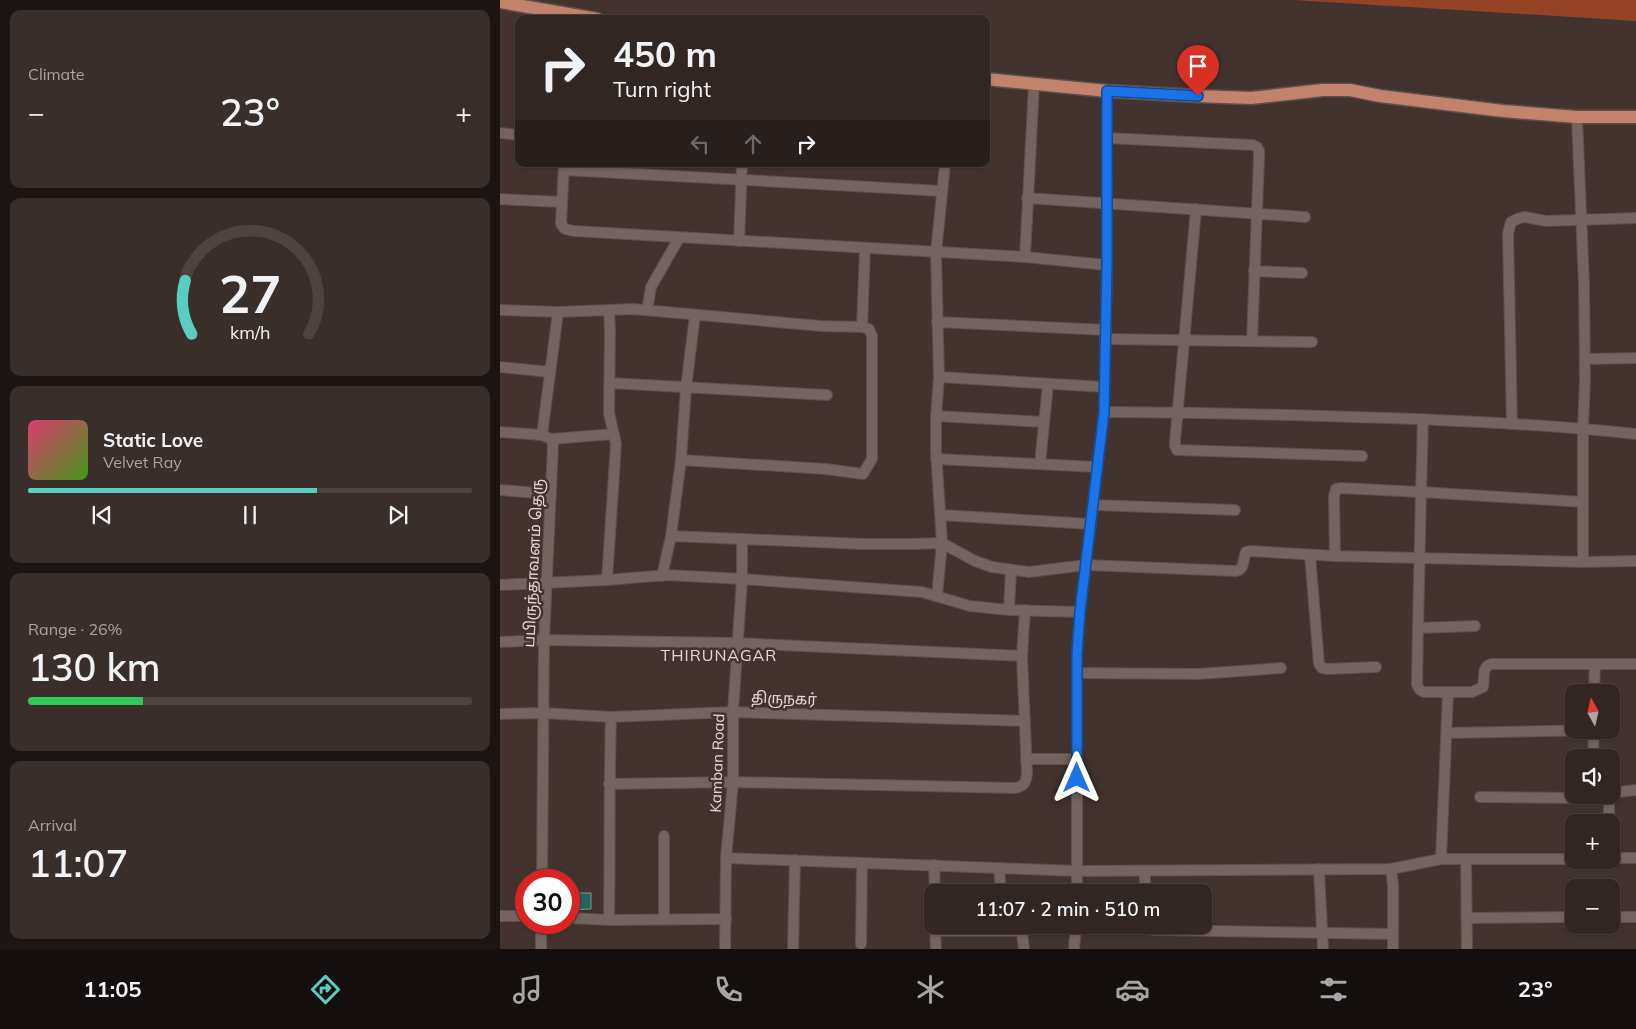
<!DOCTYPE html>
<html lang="en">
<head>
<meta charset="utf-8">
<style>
	body { margin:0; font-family:Mulish,"Noto Sans Tamil",sans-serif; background:#3a2e2a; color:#f1f3f6; height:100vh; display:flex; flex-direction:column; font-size:19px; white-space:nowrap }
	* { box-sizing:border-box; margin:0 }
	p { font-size:16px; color:#a8a5a5 }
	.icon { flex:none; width:28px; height:28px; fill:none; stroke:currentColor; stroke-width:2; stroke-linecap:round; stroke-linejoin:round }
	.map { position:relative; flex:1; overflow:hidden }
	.side { display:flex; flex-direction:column; gap:10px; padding:10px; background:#1c1513; width:500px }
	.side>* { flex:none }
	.guide { position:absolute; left:15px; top:15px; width:475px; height:152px; border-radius:10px; box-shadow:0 1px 4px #0004,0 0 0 1px #4d4340; background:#322622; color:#f1f3f6; overflow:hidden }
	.needle { width:32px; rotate:352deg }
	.buttons { position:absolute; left:1065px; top:684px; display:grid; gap:10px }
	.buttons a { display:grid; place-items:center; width:55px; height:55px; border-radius:10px; background:#322622; box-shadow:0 1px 4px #0004,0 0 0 1px #4d4340; font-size:25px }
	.speed { position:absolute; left:15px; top:869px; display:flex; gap:10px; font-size:25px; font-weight:700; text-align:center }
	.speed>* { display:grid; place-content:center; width:65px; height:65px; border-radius:50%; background:#322622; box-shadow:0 1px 4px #0004,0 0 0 1px #4d4340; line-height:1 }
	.speed .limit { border:8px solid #d22; background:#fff; color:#111 }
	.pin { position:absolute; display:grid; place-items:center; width:42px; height:42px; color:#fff; margin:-51px -21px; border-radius:50% 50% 50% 0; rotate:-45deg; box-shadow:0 0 5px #0007 }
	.pin .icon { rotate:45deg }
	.me { position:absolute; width:55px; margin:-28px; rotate:0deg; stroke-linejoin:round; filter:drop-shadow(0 0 4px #0008) }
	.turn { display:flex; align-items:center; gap:18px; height:105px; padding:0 15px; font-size:22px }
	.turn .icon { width:65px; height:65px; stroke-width:2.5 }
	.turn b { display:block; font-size:35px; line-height:42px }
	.lanes { display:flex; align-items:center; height:48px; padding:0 15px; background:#0003; justify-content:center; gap:25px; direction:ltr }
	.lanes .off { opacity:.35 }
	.big { font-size:38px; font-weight:600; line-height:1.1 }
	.side .card { flex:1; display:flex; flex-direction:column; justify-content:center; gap:8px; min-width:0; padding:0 18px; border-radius:10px; background:#3a2e2a }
	.side .dial { align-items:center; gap:0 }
	.dial svg { height:130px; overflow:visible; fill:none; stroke:#4d4340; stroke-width:7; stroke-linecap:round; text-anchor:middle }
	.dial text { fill:#f1f3f6; stroke:none }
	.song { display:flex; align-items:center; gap:15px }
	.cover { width:60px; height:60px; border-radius:8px; background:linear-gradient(135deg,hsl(340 70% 55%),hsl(100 70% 35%)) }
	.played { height:5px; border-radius:2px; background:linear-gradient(90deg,#59cebe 65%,#4d4340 65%) }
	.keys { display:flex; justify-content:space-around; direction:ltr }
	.heat { display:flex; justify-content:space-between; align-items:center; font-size:28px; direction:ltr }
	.charge { height:8px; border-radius:4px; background:linear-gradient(90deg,#34c759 26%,#4d4340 0) }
	.trip { position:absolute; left:424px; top:884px; width:288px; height:50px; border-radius:10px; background:#322622; box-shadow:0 1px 4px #0004,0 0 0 1px #4d4340; font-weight:600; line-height:50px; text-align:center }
	.tab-bar { display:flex; height:80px; justify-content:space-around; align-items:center; background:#140f0e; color:#a8a5a5 }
	.tab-bar .icon { width:35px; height:35px }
	.tab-bar .selected { color:#59cebe }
	.tab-bar b { font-size:22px; color:#f1f3f6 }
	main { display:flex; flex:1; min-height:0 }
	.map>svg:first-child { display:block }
	.water { fill:#954327 }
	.building { fill:#21675e; stroke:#809490 }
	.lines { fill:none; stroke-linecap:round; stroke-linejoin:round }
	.minor-casing { stroke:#5c504d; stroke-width:12 }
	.major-casing { stroke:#5c504d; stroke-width:15 }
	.minor { stroke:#74635e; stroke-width:10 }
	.major { stroke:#c3826c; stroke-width:12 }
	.route-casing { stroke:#114b97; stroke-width:12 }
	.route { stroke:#1a73e8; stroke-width:9 }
	.labels { text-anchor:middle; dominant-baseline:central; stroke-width:5; stroke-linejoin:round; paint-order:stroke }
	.street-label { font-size:15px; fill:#e3dad7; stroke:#42332e }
	.neighbourhood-label { font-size:16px; letter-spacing:1px; fill:#e3dad7; stroke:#42332e }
</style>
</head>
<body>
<main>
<section class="side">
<div class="card"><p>Climate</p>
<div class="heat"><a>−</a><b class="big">23°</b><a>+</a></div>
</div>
<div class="card dial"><svg viewBox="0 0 100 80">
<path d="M14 69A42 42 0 1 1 86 69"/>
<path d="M14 69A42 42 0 0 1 10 36" stroke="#59cebe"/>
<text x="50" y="56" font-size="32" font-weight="700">27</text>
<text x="50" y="72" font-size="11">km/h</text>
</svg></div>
<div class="card">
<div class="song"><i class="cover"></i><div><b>Static Love</b><p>Velvet Ray</p></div></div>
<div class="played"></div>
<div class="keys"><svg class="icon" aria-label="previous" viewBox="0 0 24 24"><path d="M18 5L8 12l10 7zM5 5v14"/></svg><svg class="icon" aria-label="pause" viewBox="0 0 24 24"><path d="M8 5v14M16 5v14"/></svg><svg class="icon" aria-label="next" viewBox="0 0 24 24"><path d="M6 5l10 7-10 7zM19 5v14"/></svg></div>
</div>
<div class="card"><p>Range · 26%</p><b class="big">130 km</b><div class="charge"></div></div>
<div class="card"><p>Arrival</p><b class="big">11:07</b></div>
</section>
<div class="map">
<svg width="1136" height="949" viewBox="0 0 1136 949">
	<rect width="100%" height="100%" fill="#42332e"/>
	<!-- water -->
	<polygon class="water" points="794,0 1136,0 1136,21"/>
	<!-- building -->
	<polygon class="building" points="69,893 91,893 91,909 69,910"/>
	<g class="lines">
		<!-- minor casing -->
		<g class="minor-casing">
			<g id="minor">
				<polyline points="1077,117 1084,284 1085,379 1083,429 1083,562"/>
				<polyline points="0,133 19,135"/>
				<polyline points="607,138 753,145 757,147 759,151 759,158 752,341"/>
				<polyline points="64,164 61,224 65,229 74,231 525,257 607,265"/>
				<polyline points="64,170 442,191"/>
				<polyline points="527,198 805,217"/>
				<polyline points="0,199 61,202"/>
				<polyline points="696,209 675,441 675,446 677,450 862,456"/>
				<polyline points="239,241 242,164"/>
				<polyline points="525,257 534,84"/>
				<polyline points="754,271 802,273"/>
				<polyline points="0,310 58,312 42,435 51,439 53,445 44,640 42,880"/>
				<polyline points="147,310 151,287 179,238"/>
				<polyline points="58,312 133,309 321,326 362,327"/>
				<polyline points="437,322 606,330"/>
				<polyline points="605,339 812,342"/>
				<polyline points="1085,359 1136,358"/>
				<polyline points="0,367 50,372"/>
				<polyline points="439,377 604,387"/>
				<polyline points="110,383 327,395"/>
				<path d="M604 412C677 412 750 414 823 416 927 419 1032 423 1136 434"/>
				<polyline points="436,416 544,422"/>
				<polyline points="1012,424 1008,234 1011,222 1017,219 1024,217 1046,221 1136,218"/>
				<polyline points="0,432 42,435"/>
				<polyline points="51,439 114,434"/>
				<polyline points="436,459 597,467"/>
				<polyline points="181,460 326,469 363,474 372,459 372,336 369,329 362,327 365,248"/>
				<polyline points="540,464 548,384"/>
				<polyline points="0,490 51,494"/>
				<polyline points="593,505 735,510"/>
				<polyline points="441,515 591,524"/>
				<polyline points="171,536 242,539"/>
				<polyline points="810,555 819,664 822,668 828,669 876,667"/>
				<polyline points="835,556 834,497 836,489 840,488 921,492 923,419"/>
				<polyline points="511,571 509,610 580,612"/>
				<polyline points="162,576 171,536 181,460 186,388 195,315"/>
				<polyline points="107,580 116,444 109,413 110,332 109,310"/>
				<polyline points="0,585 107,580 167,575 242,579 422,592 470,606 509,610"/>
				<polyline points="437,596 442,543 436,451 436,416 439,377 436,253 445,164"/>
				<polyline points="975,626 918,628 921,492 1083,502"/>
				<path d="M918 628 917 685 920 690 924 692H972L983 687C985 678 981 666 992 664H1136"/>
				<polyline points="0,642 44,640 237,643 522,656"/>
				<polyline points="577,673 698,674 781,668"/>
				<polyline points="1094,692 1095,664"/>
				<polyline points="0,714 43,713 111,717 233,712 525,721"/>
				<polyline points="947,733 1094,730"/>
				<polyline points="1093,758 1094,730"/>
				<polyline points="526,759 577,759"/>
				<path d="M109 784 233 782 515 788C524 786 526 783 527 773L522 656 525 610"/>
				<polyline points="1111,793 1136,790"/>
				<polyline points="980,797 1075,798 1100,795"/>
				<polyline points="1109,822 1109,795"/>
				<polyline points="164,836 164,919"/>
				<polyline points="226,858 578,871 891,869 941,859 1074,859"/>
				<polyline points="1111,858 1136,858"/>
				<polyline points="941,859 948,693"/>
				<polyline points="966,859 967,949"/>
				<polyline points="434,865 435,892"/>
				<polyline points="499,868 501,892"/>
				<polyline points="819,869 823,949"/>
				<polyline points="891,869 893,885 893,949"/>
				<polyline points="577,892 577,653 580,612 604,412 607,265 607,91"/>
				<polyline points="645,892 645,871"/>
				<polyline points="0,916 26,916"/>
				<polyline points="1111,917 1136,917"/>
				<polyline points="69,918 109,920 226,919"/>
				<polyline points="967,918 1074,917"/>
				<path d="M109 920C110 852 109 785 111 717"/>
				<polyline points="647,925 649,929 655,930 893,934"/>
				<polyline points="435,926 436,949"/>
				<polyline points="436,931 519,931 522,934 524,949"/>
				<polyline points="361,944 362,863"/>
				<polyline points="41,949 41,922"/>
				<path d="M225 949 226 858 233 782V712L242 579V539L363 544H412L442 543 475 561 492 567 529 572 586 565 736 571C746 568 742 560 746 552L750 551 835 556 1083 562 1136 561"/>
				<polyline points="293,949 295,860"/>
				<polyline points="574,949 576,925"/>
			</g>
		</g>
		<!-- major casing -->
		<g class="major-casing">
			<g id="major">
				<polyline points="0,2 97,19"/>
				<polyline points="486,79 607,91 697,96 751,98 823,90 850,90 880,96 1003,111 1077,117 1136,117"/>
			</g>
		</g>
		<!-- minor -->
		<use href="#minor" class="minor"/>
		<!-- major -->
		<use href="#major" class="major"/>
	</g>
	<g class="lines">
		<!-- route casing -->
		<g class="route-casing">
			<polyline id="route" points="577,778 577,654 580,612 604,412 607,265 607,91 698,96"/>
		</g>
		<!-- route -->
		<use href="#route" class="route"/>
	</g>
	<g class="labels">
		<!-- street labels -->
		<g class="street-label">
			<text transform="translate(33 563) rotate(-87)">பபிருந்தாவனம் தெரு</text>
			<text transform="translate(284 698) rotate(2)">திருநகர்</text>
			<text transform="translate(217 763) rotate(-88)">Kamban Road</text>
		</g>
		<!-- neighbourhood labels -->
		<g class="neighbourhood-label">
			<text x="219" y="655">THIRUNAGAR</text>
		</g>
	</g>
</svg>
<div class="buttons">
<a><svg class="needle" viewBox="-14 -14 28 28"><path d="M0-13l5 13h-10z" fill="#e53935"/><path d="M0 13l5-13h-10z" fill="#a8a5a5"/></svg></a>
<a><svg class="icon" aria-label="sound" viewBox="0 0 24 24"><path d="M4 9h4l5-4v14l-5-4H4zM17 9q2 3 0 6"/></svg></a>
<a>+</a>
<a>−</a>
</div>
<div class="speed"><div class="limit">30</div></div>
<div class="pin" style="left:698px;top:96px;background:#d93025"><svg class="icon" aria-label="arrive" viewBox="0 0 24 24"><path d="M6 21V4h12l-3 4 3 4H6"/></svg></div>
<svg class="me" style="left:577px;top:778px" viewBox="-20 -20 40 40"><path d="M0-17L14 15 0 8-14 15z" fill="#1a73e8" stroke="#fff" stroke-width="4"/></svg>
<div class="trip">11:07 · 2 min · 510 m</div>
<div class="guide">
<div class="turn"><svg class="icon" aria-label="right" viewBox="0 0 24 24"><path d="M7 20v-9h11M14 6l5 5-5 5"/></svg><div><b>450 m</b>Turn right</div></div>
<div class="lanes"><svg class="icon off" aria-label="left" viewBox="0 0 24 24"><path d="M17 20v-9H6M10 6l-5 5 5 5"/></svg><svg class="icon off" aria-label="ahead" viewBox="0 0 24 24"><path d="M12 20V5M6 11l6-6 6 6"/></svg><svg class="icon" aria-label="right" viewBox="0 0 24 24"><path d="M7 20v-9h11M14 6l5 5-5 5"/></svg></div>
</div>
</div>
</main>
<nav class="tab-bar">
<b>11:05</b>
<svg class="icon selected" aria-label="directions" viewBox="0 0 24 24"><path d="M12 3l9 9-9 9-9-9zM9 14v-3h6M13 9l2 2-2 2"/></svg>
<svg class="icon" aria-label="music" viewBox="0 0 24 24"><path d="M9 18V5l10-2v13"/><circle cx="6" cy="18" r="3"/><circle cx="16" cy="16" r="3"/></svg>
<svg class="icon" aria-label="phone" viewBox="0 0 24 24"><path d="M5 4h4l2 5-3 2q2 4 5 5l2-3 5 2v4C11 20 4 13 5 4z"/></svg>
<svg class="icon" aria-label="climate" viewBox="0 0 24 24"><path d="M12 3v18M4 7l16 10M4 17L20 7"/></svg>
<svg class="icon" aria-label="car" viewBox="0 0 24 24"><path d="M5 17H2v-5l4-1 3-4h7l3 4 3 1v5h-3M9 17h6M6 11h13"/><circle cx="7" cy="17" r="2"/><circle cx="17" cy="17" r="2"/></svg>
<svg class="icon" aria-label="filters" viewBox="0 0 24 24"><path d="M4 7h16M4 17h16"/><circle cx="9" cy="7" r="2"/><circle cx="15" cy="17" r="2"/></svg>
<b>23°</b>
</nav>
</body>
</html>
